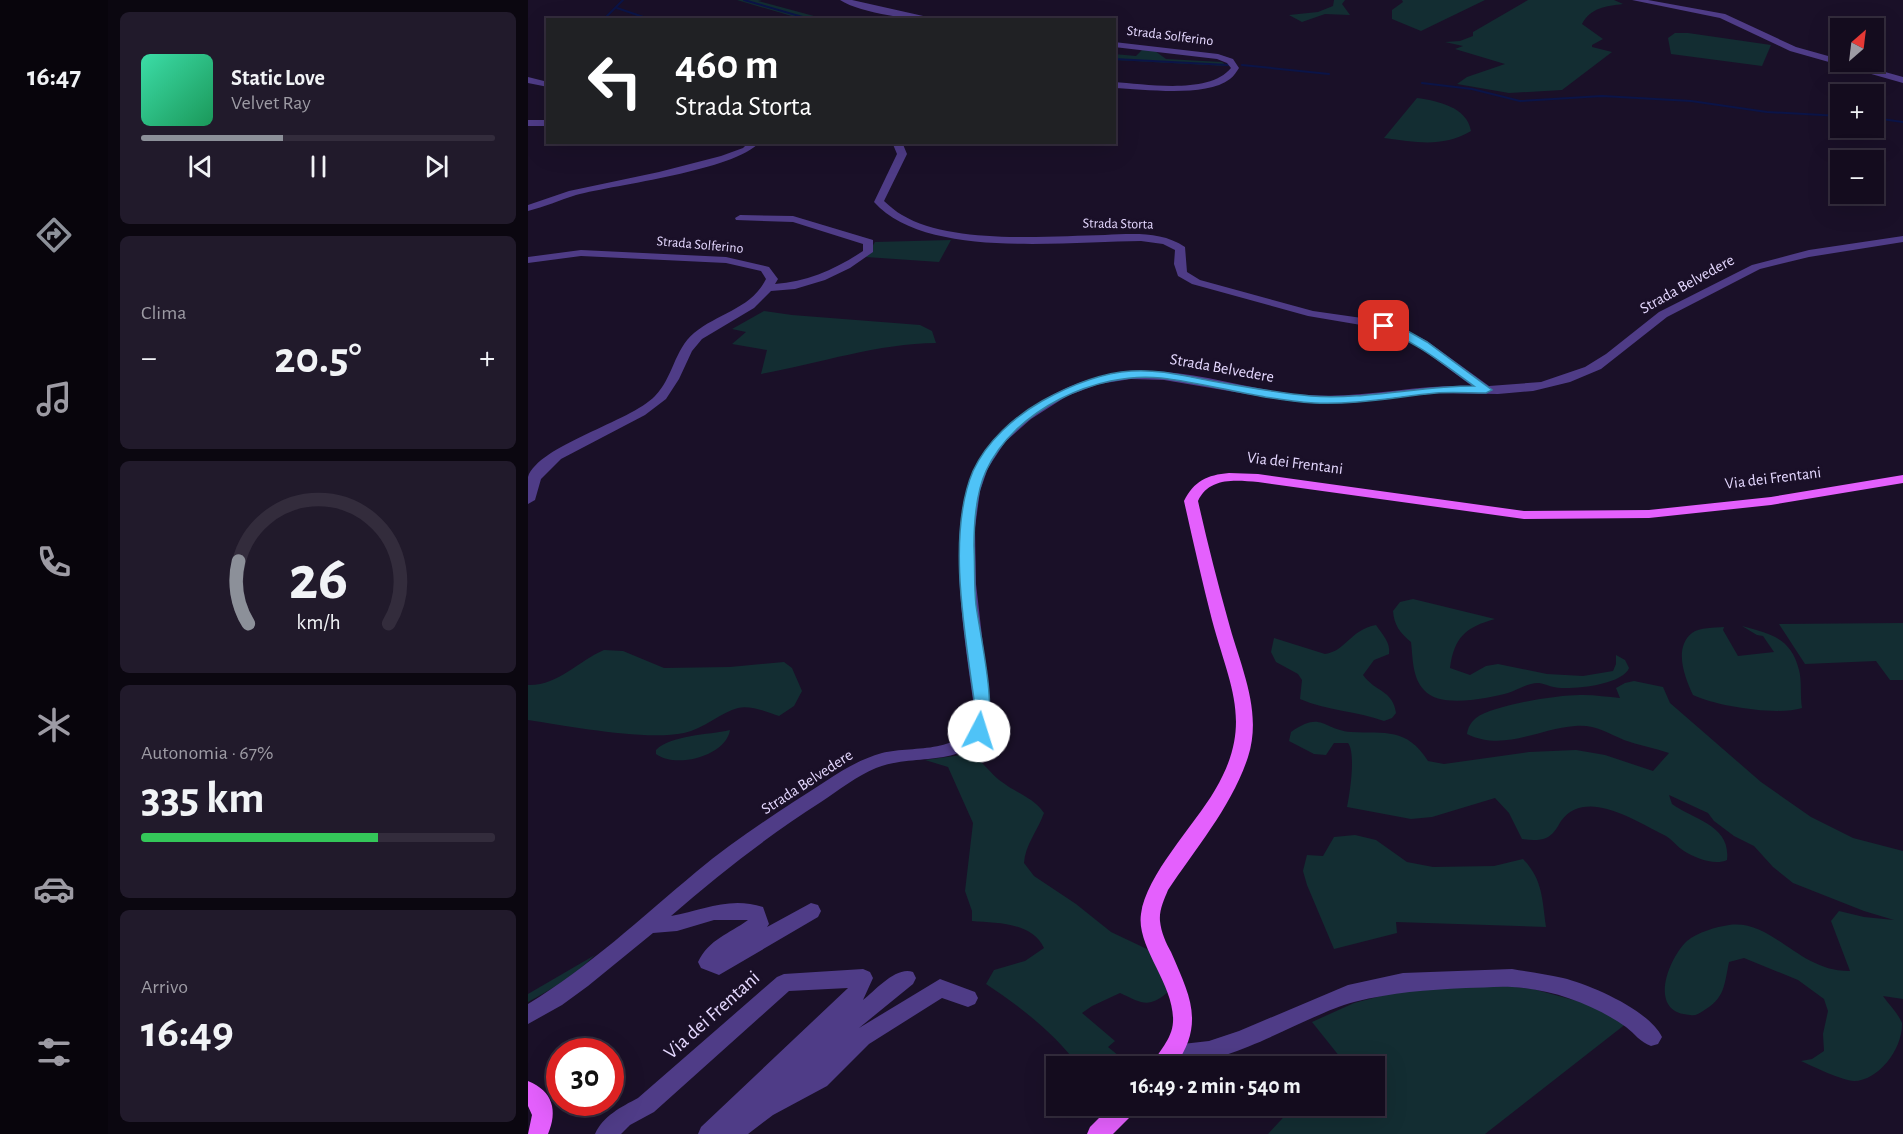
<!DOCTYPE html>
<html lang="it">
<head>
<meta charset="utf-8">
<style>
	body { margin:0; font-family:"Alegreya Sans",sans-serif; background:#211a2b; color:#f1f3f6; height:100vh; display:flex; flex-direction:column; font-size:22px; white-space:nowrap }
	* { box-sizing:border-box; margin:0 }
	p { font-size:20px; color:#9d9ba4 }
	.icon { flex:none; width:33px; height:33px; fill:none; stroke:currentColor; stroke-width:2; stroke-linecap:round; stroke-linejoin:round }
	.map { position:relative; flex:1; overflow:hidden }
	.sheet { display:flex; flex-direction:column; gap:12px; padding:12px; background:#0b0710; width:420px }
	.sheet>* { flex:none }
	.top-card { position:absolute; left:18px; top:18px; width:570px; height:126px; border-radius:0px; box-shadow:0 6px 24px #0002,0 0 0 2px #332c3c; background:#202124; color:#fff; overflow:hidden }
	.needle { width:39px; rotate:28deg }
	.controls { position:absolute; left:1302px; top:18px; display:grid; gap:12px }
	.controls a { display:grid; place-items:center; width:54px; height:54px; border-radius:0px; background:#140c1e; box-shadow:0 6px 24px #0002,0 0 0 2px #332c3c; font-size:30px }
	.speed { position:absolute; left:18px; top:1038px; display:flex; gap:12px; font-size:30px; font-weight:700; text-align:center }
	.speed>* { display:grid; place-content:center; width:78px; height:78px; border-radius:50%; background:#140c1e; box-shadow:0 6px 24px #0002,0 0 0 2px #332c3c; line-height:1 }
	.speed .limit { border:9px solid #d22; background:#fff; color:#111 }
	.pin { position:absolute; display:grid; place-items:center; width:51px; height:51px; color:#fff; margin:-26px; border-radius:12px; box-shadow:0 3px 9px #0006 }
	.me { position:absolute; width:66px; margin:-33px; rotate:5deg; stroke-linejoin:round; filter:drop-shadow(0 0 4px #0008) }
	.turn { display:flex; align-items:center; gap:21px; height:126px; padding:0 30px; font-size:27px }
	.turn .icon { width:78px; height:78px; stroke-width:2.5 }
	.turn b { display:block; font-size:42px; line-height:51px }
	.big { font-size:45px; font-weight:700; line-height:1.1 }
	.sheet .widget { flex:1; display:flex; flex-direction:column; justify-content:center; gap:9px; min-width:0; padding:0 21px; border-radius:9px; background:#211a2b }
	.sheet .dial { align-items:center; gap:0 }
	.dial svg { height:156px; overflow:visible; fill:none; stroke:#332c3c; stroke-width:7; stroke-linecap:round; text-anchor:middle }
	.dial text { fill:#f1f3f6; stroke:none }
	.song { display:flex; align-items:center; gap:18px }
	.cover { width:72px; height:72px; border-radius:9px; background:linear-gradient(135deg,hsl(160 70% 55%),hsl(150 70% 35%)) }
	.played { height:6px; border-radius:3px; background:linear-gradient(90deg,#8c9099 40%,#332c3c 40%) }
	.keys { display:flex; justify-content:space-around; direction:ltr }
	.heat { display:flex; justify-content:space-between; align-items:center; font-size:33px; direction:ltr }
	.charge { height:9px; border-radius:4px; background:linear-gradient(90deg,#34c759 67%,#332c3c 0) }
	.trip { position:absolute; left:518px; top:1056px; width:339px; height:60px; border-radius:0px; background:#140c1e; box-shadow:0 6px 24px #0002,0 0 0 2px #332c3c; font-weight:700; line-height:60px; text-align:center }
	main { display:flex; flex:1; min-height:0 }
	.tab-bar { display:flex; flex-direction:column; width:108px; justify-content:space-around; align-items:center; background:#08050c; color:#9d9ba4 }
	.tab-bar .icon { width:42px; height:42px }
	.tab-bar .selected { color:#8c9099 }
	.tab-bar b { font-size:27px; color:#f1f3f6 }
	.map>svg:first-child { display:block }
	.green { fill:#132d32 }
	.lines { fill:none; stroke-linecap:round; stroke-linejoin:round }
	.stream { stroke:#0b1447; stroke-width:2 }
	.minor { fill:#4f3c87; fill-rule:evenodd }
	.major { fill:#e460fd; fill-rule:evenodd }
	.route { fill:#4fc3f7; stroke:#337fa1; stroke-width:1.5 }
	.labels { text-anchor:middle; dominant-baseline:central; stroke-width:6; stroke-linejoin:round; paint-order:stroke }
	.far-street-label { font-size:14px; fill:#e5d8ff; stroke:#1a1028 }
	.street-label { font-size:16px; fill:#e5d8ff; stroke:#1a1028 }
	.near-street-label { font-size:20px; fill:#e5d8ff; stroke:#1a1028 }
</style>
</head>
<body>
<main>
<nav class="tab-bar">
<b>16:47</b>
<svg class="icon selected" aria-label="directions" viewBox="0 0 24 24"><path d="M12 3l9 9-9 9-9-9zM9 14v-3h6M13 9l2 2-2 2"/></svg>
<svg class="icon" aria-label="music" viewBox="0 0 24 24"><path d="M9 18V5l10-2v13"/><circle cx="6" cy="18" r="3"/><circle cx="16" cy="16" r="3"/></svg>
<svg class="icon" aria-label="phone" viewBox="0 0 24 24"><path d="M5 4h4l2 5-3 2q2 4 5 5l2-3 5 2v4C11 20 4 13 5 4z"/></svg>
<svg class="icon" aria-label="climate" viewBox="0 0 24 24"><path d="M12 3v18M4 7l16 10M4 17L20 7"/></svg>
<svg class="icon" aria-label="car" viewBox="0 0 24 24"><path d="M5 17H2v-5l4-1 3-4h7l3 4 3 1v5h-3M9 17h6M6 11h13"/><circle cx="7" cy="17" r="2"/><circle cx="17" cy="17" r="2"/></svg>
<svg class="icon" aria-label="filters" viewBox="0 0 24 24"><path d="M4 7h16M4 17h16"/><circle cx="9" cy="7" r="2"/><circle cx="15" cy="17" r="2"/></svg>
</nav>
<section class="sheet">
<div class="widget">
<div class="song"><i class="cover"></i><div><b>Static Love</b><p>Velvet Ray</p></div></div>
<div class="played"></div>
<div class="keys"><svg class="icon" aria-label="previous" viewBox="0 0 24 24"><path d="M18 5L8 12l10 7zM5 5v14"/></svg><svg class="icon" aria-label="pause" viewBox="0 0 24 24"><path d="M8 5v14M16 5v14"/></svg><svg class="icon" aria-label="next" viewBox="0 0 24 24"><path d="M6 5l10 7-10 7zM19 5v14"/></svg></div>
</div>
<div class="widget"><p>Clima</p>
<div class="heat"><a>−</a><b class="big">20.5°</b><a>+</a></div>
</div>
<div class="widget dial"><svg viewBox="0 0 100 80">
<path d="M14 69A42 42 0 1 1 86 69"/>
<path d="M14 69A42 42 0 0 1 9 37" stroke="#8c9099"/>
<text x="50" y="56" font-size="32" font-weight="700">26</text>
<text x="50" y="72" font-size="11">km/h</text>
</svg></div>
<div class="widget"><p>Autonomia · 67%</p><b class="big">335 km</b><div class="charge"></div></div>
<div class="widget"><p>Arrivo</p><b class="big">16:49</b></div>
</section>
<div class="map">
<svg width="1375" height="1134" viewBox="0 0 1375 1134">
	<rect width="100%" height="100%" fill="#1a1028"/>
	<!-- green -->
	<g class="green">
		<polygon points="209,0 234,0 230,1 297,19 274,19"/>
		<polygon points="806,0 817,0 814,4 822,15 797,14 774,22 761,15 790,12 805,6"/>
		<polygon points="874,0 957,0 893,31 864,19 864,10 875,2"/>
		<path d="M1000 0H1086L1095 4C1078 6 1062 8 1054 24L1075 39 1064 45V47L1084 52 1034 90 981 93 929 84 939 77 977 64 927 49 935 46 917 42 932 41 945 36V32Z"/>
		<polygon points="1147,33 1160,33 1243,45 1234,66 1143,54 1140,38"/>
		<polygon points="615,49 627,51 638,59 694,62 699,66 587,60 586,54 608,56"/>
		<path d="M889 98C910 101 939 107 943 131 914 148 888 142 856 138Z"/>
		<polygon points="423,240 411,262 338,257 347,242"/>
		<path d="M236 311 264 315 392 325 404 331 408 343C352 343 288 364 233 374L239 350 204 344 218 332 204 329Z"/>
		<path d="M885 599 967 619C938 627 926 637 922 668L942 675 958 666 970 664 1019 674 1055 676 1085 671 1088 664V655L1097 660 1101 668C1095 684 1050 689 1033 688 1025 688 1018 684 1011 683 1002 682 989 690 980 693 960 698 912 709 896 690 884 677 885 659 883 642 872 633 866 625 865 611L872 602Z"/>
		<polygon points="1375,623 1375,680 1362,680 1348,661 1277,664 1251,624"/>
		<path d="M848 625C854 634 863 643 861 654L846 660 835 675C847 692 865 690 868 713L864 718 856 721C829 711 799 711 772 699L774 680 770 674 748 662 743 652 746 638 797 654C818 651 822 630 848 625Z"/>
		<path d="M1214 626C1242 634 1263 637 1271 670 1274 681 1272 696 1274 708 1249 716 1188 706 1165 695 1157 678 1145 648 1164 633 1172 627 1186 628 1196 627L1195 630 1210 656 1246 652 1235 636 1229 635Z"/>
		<path d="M76 650 95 651 136 668 202 667 256 662 264 668 274 691 266 706 251 716C240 712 222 705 210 708 194 712 175 729 156 733 116 741 41 726 0 720V685C30 686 50 661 76 650Z"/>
		<path d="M1106 681 1135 687 1142 703 1233 782 1283 817 1325 838 1375 851V999L1355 996C1361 1005 1370 1013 1374 1023 1375 1049 1350 1081 1326 1081 1315 1081 1284 1066 1273 1061L1284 1059 1296 1051 1295 1034 1300 1011 1296 999 1270 980 1216 958 1201 962C1196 986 1197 998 1175 1011 1170 1014 1168 1016 1162 1015 1119 1013 1140 959 1159 941 1170 932 1188 927 1201 925 1245 919 1271 972 1322 971L1303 921 1311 911 1336 917 1366 920 1336 911 1265 883 1245 867 1226 846 1206 836 1186 821 1180 813 1141 795 1144 804C1166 820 1203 825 1199 860 1187 866 1167 858 1156 851 1149 847 1145 840 1138 836 1120 827 1098 814 1079 809 1061 804 1044 806 1033 821 1029 828 1025 835 1018 838 1011 841 1001 840 994 839L981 813 967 798 904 817 883 819 819 807C822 793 828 753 820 743H806L798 755 786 754 761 741 763 732C794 710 795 730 823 732 858 734 878 727 900 761L916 764 1001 752 1048 750 1077 755 1125 771 1141 753C1126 748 1110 745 1096 740 1080 733 1066 724 1047 726 1009 729 976 752 939 734 940 728 942 723 948 718 965 705 1033 694 1055 695 1068 695 1080 697 1092 698L1088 688 1097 683Z"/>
		<path d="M202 730C198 756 148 769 128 754V750C143 735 180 735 202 730Z"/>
		<path d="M441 754C456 761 461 773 474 782 488 793 506 798 516 813 510 830 497 845 496 863L506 876 548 904 583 932 621 950 640 992C620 1009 614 1003 592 993L564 1006 554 1013 587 1041 580 1047 602 1065 600 1066H551C526 1033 493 1007 458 984L466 970 497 961 516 948C504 922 469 923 444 921V911L437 891 445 823 420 767 397 760Z"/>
		<path d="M827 835 848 840 879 862 905 867 966 866 995 859C1015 880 1014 899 1018 927L868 922 869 933 806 949 779 885 775 871 779 855 795 856 806 837Z"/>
		<path d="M67 955C47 975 24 989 0 1002V994Z"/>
		<polygon points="978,986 1005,989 1075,1008 1099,1023 957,1134 740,1134 766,1106 846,1106 846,1066 804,1066 812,1057 784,1022 826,1003 876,990"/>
	</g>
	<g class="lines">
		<!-- stream -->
		<g class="stream">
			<polyline points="216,0 285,20"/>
			<polyline points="89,8 124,20"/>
			<polyline points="75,20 95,0"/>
			<polyline points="586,59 700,65"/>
			<polyline points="714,65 801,74"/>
			<polyline points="894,83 944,89 992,101 1074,96 1163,101 1239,112 1312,116"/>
			<polyline points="1346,118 1375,122"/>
		</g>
		<!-- minor -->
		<g class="minor">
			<path d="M312 0H324L413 20C386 20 334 14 312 0Z"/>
			<polygon points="1104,0 1120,0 1197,14 1268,47 1375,77 1375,83 1262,51 1192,18"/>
			<path d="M586 42 690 54 705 59 711 68C709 71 706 76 702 79 677 98 616 89 586 88V82C618 84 681 95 703 68L699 63 689 59 586 47Z"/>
			<polygon points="0,77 20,82 20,87 0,83"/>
			<rect x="0" y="120" width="20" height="6"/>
			<path d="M221 142H232C205 171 90 184 48 195 32 200 16 207 0 211V205L41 191 131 172 193 156 215 148Z"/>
			<path d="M364 142H374L379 154 356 201C362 206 368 212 374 215 424 245 520 236 577 235 604 234 633 231 657 247L659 272 672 280 785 311 834 318 878 330 899 341 961 386 1013 382 1057 367 1078 354 1131 312 1224 265 1281 250 1375 236V242L1281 257 1232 269 1139 317 1073 369 1042 382 1005 391 970 394 911 393 796 403 742 398 636 380 603 379 571 384 539 396 503 419 477 442 460 468 452 491 447 528 448 584 463 714C449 773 391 751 348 768 329 776 311 790 293 802 240 836 191 874 143 916 175 910 202 896 235 907L241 924 239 927 283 903 290 905 293 911 290 917 191 975 173 968 170 962C181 939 201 934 220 920H186L149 931 125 933 60 986 34 1005 0 1024V1004C61 967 113 918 168 872 209 838 253 810 298 781 316 769 333 759 354 753 388 745 436 756 447 714 438 647 416 529 447 468 461 440 483 420 509 404 537 386 568 374 602 372 662 367 722 392 781 395 836 399 889 384 944 386L891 347 870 336 833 325 780 316 664 284 650 276 646 264 647 250 635 244 613 241C541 241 397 260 346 202L369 154Z"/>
			<path d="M212 215 265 216 345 240V252L322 268 297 280 267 289 243 291 226 308 174 339 164 351 151 379 138 399 117 415 33 459 13 479 7 500 0 504C0 496 0 484 0 477 11 445 102 422 127 396 145 378 146 350 166 333 190 313 223 309 238 279L233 271 198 263 53 256 0 263V257L53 250 198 257 241 267 250 279 247 284C279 282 308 269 335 251V244L265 222 208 220 207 218Z"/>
			<path d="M335 969 342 972 345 978 335 1000C348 990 368 966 385 972L388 978 385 984 331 1028 412 979 447 992 450 998 447 1004 440 1007 414 998 341 1044 299 1086 245 1115 220 1134H170L173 1127 320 988 261 991 126 1112 102 1125 93 1134H67C75 1116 93 1107 110 1098L249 977 256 974Z"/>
			<path d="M984 969C1001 972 1018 974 1035 978 1063 985 1121 1010 1134 1037L1130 1044 1123 1046C1112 1042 1107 1034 1098 1027 1065 1004 1024 989 984 987 969 986 953 988 938 988 897 990 866 992 826 1002 778 1014 685 1077 637 1060L634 1053 637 1046 681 1041 711 1031 820 985 875 973Z"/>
		</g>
		<!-- major -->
		<g class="major">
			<path d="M701 473 730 474 996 511 1121 510 1243 497 1375 475V483L1243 505 1121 518 996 519 730 482C707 480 681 477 670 501 679 541 689 581 700 620 712 666 735 710 720 757 704 806 668 848 640 890 636 900 631 910 632 921 633 932 638 943 643 952 662 996 677 1023 647 1066H624C630 1051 644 1040 645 1022 647 985 608 947 613 914 618 875 666 826 687 790 726 724 702 687 684 620 674 581 665 541 656 501 666 481 679 475 701 473Z"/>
			<path d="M0 1081C25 1091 30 1111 20 1134H0L4 1115 0 1106Z"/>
			<polygon points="583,1106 609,1106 606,1113 585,1134 559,1134 562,1127"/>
		</g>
	</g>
	<!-- route -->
	<path class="route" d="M856 323 878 330 899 342 964 390 958 393C941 393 924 392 908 393 867 397 827 405 786 403 734 400 684 384 633 378 569 371 486 410 458 471 448 493 446 522 446 546 447 566 446 586 448 605 452 635 470 712 457 735H446L443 731 448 714C439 645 417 537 445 471 459 441 486 417 514 401 541 386 572 373 603 371 631 369 657 376 684 381 717 387 750 393 783 396 837 400 891 386 946 386 916 365 888 341 852 329V324Z"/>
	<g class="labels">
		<!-- far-street labels -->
		<g class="far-street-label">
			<text transform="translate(642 36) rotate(7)">Strada Solferino</text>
			<text transform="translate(590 224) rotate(1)">Strada Storta</text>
			<text transform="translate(172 245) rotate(5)">Strada Solferino</text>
		</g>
		<!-- street labels -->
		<g class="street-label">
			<text transform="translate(1159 284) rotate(-29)">Strada Belvedere</text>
			<text transform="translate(694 368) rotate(10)">Strada Belvedere</text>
			<text transform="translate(767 463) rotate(7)">Via dei Frentani</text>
			<text transform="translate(1245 478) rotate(-7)">Via dei Frentani</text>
			<text transform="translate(279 782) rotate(-33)">Strada Belvedere</text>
		</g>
		<!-- near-street labels -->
		<g class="near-street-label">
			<text transform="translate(184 1015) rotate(-42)">Via dei Frentani</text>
		</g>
	</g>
</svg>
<div class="controls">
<a><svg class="needle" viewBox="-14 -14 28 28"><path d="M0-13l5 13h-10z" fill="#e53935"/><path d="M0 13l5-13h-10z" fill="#9d9ba4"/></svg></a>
<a>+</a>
<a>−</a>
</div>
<div class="speed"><div class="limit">30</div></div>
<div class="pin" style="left:856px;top:326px;background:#d93025"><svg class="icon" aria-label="arrive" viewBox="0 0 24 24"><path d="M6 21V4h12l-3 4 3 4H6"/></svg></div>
<svg class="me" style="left:451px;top:731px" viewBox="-20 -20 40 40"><circle r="19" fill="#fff"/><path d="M0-13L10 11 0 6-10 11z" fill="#4fc3f7"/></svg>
<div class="trip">16:49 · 2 min · 540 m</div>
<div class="top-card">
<div class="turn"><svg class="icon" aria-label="left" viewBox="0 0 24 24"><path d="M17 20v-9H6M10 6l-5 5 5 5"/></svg><div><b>460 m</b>Strada Storta</div></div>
</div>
</div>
</main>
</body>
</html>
